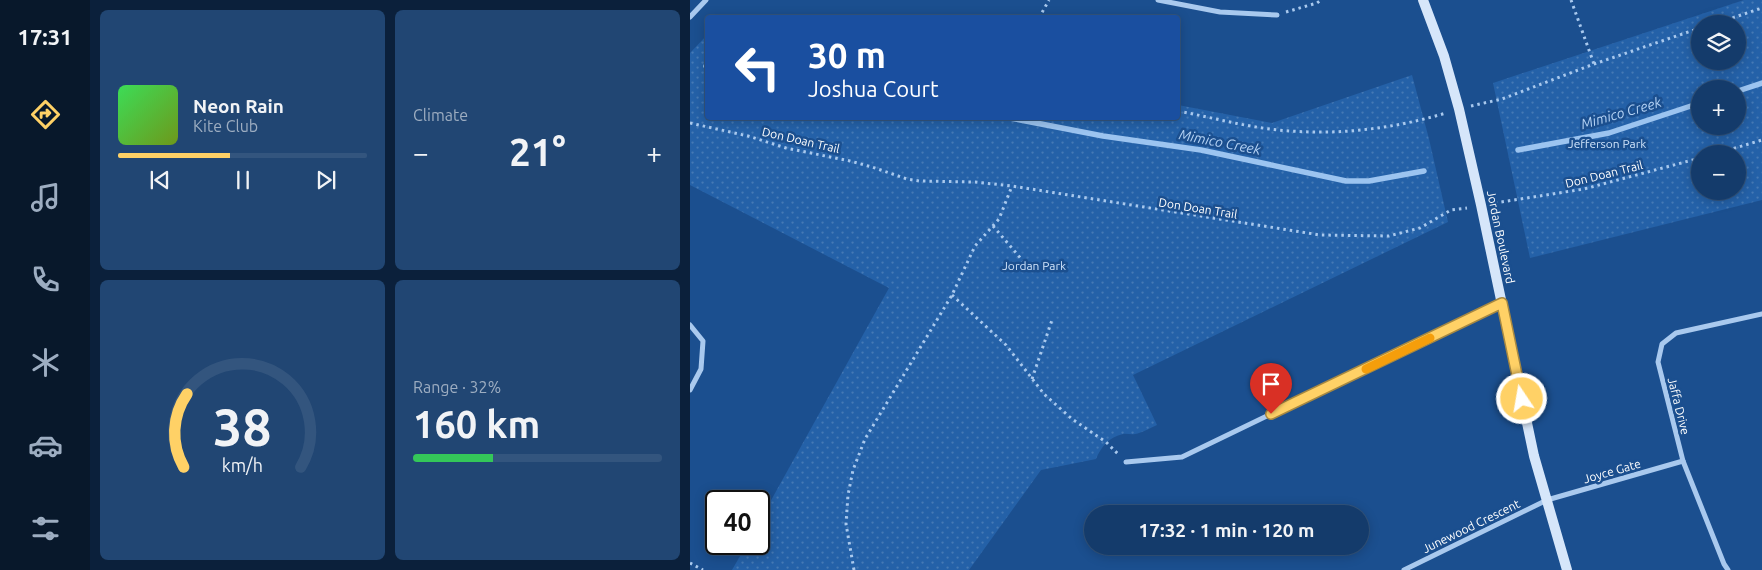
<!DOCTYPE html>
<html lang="en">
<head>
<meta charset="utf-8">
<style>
	body { margin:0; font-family:Ubuntu,sans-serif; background:#214673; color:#f1f3f6; height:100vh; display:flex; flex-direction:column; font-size:19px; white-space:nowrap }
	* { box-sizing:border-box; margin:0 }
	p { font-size:16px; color:#9dadc1 }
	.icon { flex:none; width:28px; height:28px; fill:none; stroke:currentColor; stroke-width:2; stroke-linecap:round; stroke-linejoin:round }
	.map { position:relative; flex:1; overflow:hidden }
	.drawer { display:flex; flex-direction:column; gap:10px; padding:10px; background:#0b203b; width:600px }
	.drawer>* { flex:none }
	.top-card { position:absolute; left:15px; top:15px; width:475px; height:105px; border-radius:5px; box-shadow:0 2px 12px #0003,0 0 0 1px #33557e; background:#1a4fa0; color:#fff; overflow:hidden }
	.controls { position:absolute; left:1001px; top:15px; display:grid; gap:10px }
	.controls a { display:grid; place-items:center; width:55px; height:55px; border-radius:50%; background:#143b6b; box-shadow:0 2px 12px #0003,0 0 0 1px #33557e; font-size:25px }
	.speed { position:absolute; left:15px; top:490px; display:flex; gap:10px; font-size:25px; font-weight:700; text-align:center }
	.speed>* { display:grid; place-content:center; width:65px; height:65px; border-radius:50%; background:#143b6b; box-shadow:0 2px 12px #0003,0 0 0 1px #33557e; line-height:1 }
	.speed .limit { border:2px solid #111; border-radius:8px; background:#fff; color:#111 }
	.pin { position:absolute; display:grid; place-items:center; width:42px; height:42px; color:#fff; margin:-51px -21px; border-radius:50% 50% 50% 0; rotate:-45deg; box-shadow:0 0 5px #0007 }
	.pin .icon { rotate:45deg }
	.me { position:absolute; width:55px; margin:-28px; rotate:348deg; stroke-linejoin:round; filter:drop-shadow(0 0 4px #0008) }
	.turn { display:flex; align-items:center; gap:18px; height:105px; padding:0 20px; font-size:22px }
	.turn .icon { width:65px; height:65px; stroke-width:2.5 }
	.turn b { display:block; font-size:35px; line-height:42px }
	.big { font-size:38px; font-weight:700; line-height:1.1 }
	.drawer .tile { flex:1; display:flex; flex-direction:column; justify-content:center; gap:8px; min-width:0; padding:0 18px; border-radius:8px; background:#214673 }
	.drawer .dial { align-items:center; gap:0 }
	.dial svg { height:130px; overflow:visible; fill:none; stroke:#33557e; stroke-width:7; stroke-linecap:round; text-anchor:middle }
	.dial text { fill:#f1f3f6; stroke:none }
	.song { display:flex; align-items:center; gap:15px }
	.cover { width:60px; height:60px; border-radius:8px; background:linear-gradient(135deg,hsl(130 70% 55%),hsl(80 70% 35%)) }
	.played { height:5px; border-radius:2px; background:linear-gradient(90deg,#ffd166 45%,#33557e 45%) }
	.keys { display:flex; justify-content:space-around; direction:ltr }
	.heat { display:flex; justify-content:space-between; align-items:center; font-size:28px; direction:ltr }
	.charge { height:8px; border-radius:4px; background:linear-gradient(90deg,#34c759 32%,#33557e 0) }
	.drawer .tiles { flex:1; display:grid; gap:10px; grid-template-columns:repeat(2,1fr) }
	.trip { position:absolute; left:394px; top:505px; width:285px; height:50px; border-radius:25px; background:#143b6b; box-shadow:0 2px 12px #0003,0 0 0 1px #33557e; font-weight:700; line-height:50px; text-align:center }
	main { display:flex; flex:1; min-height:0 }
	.dock { display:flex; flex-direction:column; width:90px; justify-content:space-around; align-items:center; background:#08182b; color:#9dadc1 }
	.dock .icon { width:35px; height:35px }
	.dock .active { color:#ffd166 }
	.dock b { font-size:22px; color:#f1f3f6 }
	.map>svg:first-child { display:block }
	.park { fill:url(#park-dots); fill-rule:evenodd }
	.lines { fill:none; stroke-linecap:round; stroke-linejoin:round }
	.stream { stroke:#9cc4f0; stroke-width:5.5 }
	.path { stroke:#a9c9ee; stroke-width:3; stroke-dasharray:2.5 4; stroke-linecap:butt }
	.street { stroke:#a9c9ee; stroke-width:5 }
	.secondary { stroke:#d6e6fa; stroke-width:10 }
	.route-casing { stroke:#a68842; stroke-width:12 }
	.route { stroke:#ffd166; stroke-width:9 }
	.slow { stroke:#f59e0b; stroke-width:9 }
	.labels { text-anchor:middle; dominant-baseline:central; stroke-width:5; stroke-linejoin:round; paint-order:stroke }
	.street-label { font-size:12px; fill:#fff; stroke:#1b4f8f }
	.park-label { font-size:12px; fill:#cfe3fa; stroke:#1b4f8f }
	.water-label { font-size:14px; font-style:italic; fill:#b5d3f5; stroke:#1b4f8f }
</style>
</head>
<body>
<main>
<nav class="dock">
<b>17:31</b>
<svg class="icon active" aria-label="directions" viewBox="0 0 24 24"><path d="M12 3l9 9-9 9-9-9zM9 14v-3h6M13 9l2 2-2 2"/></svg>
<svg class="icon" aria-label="music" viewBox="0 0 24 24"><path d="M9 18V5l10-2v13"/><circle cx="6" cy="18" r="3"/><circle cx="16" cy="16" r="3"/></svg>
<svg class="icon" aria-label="phone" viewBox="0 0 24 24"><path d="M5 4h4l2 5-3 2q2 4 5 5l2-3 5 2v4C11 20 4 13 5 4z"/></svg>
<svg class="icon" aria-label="climate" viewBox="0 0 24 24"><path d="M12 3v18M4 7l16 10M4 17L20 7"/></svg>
<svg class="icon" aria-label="car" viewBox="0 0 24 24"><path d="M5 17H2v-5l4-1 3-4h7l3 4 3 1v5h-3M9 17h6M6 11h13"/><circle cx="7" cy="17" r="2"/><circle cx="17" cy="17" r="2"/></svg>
<svg class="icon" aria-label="filters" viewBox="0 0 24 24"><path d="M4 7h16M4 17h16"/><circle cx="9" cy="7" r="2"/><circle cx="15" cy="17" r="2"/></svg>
</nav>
<section class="drawer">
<div class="tiles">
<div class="tile">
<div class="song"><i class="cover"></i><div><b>Neon Rain</b><p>Kite Club</p></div></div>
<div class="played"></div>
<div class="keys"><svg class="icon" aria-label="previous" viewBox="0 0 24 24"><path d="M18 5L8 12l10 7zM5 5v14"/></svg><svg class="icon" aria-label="pause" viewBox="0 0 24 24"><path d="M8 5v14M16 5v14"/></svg><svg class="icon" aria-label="next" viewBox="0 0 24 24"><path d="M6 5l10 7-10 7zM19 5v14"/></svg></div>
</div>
<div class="tile"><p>Climate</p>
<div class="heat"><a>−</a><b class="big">21°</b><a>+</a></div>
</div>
<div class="tile dial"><svg viewBox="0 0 100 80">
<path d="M14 69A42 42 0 1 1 86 69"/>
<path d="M14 69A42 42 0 0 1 16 24" stroke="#ffd166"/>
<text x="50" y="56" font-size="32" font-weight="700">38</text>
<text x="50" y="72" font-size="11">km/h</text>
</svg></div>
<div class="tile"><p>Range · 32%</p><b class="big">160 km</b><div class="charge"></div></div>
</div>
</section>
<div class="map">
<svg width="1072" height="570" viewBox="0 0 1072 570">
	<defs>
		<pattern id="park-dots" width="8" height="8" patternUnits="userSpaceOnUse" patternTransform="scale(1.25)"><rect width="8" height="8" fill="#2461a8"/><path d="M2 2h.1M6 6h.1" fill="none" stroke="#4579b5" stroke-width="1.8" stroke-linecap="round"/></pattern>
	</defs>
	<rect width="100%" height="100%" fill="#1b4f8f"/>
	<!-- park -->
	<g class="park">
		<path d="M1054 0H1072V200L840 258 803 83ZM1010 24H1048V61H1010ZM1010 89H1048V126H1010ZM1010 154H1048V191H1010Z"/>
		<path d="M17 35 18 118H488V105L582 123 722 75 739 139 758 222 443 375 467 425C460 428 452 433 445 434 441 435 437 433 433 434 419 437 411 447 406 459L351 470 279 570H42L57 544H69V522L199 288 0 185V53Z"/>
	</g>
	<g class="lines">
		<!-- stream -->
		<g class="stream">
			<polyline points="16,66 18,67"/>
			<polyline points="1048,91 1072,83"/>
			<polyline points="320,118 413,136 511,150 656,181 679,181 734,171"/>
			<polyline points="828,150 919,133 1010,103"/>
		</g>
		<!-- path -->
		<g class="path">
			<polyline points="881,0 904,64"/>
			<polyline points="596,12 627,3 631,0"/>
			<polyline points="349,18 359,0"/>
			<polyline points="1024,24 1072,8"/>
			<polyline points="781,106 812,99 904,64 1010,28"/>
			<path d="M488 111C525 118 563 129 601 131 652 135 706 128 756 113"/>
			<polyline points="0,123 58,136 96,148 160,161 182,167 217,179 229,181 285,182 322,186 630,235 699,236 730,228 761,210 777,208"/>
			<polyline points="1025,154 1072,140"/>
			<polyline points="805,203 894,189 1010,158"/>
			<polyline points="303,226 333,261"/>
			<polyline points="262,295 316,345 354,394 382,419 416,442 428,454"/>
			<polyline points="342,379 362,320"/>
			<polyline points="0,563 13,570"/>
			<polyline points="164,570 156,524 158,495 163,470 175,439 262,295 285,246 309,219 322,186"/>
		</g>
		<!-- street -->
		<g class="street">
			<polyline points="468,0 530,12 587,15"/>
			<polyline points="0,17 16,0"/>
			<polyline points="0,325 13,341 11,369 0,390"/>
			<polyline points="436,462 492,457 811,303"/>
			<polyline points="714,570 857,500 993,461"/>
			<polyline points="1038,570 1034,564 993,461 968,362 972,344 986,333 1072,314"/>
		</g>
		<!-- secondary -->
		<polyline class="secondary" points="733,0 754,56 769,109 791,205 844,456 877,570"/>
	</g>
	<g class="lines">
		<!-- route casing -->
		<g class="route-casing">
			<polyline id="route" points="581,414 812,303 832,399"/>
		</g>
		<!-- route -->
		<use href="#route" class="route"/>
		<!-- slow -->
		<polyline class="slow" points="676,369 740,338"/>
	</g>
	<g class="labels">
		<!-- street labels -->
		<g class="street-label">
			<text transform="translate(111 140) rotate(13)">Don Doan Trail</text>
			<text transform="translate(914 174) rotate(-14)">Don Doan Trail</text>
			<text transform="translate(508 208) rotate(9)">Don Doan Trail</text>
			<text transform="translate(811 237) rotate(78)">Jordan Boulevard</text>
			<text transform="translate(989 406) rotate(76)">Jaffa Drive</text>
			<text transform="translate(922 471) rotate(-16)">Joyce Gate</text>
			<text transform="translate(781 526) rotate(-26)">Junewood Crescent</text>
		</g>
		<!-- park labels -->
		<g class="park-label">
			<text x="917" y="143">Jefferson Park</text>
			<text x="344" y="265">Jordan Park</text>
		</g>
		<!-- water labels -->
		<g class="water-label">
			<text transform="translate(931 113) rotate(-16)">Mimico Creek</text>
			<text transform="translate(530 142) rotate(11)">Mimico Creek</text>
		</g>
	</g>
</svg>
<div class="controls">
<a><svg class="icon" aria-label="layers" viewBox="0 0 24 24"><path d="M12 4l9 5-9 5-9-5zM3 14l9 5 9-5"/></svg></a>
<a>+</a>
<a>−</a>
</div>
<div class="speed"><div class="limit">40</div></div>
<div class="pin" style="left:581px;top:414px;background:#d93025"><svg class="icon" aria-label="arrive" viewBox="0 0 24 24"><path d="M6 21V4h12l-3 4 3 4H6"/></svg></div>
<svg class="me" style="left:832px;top:399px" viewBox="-20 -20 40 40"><circle r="17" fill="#ffd166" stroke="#fff" stroke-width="3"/><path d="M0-11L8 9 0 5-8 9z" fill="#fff"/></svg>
<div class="trip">17:32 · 1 min · 120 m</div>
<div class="top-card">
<div class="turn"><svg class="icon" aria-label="left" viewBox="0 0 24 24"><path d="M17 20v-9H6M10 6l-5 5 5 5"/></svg><div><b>30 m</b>Joshua Court</div></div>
</div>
</div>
</main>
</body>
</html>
